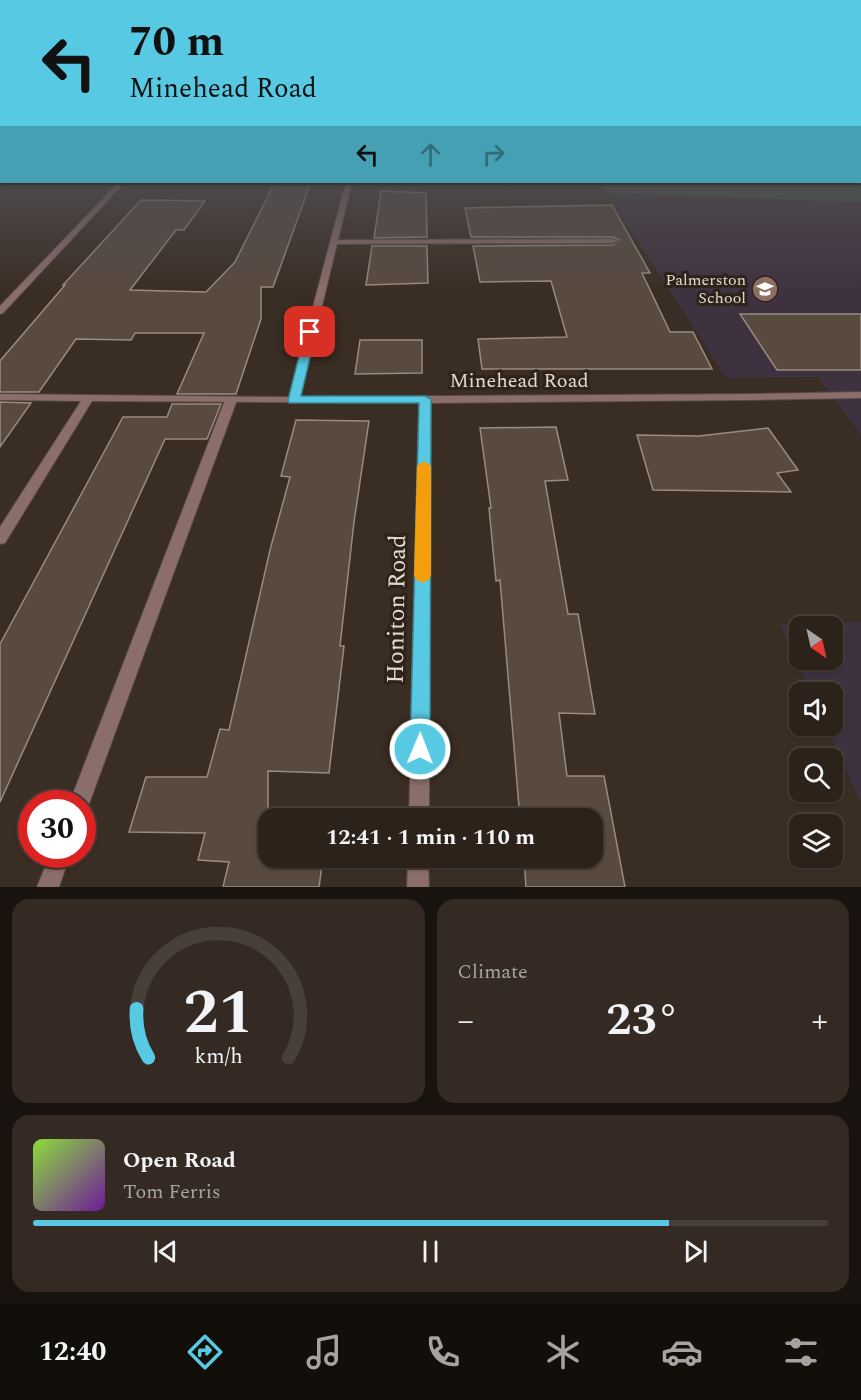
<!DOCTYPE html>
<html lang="en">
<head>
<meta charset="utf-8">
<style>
	body { margin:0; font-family:Spectral,serif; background:#342a23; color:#f1f3f6; height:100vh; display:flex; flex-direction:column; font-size:22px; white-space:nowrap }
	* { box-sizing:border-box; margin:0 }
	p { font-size:20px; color:#a6a4a2 }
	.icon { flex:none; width:33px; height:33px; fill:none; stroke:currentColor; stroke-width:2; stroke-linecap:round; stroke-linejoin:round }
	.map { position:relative; height:887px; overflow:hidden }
	.panel { display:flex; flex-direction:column; gap:12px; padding:12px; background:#18130e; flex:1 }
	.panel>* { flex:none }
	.guide { position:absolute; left:0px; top:0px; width:861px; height:183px; box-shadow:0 2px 4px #0004,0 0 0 2px #483f39; background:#57c9e2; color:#111; overflow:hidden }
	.needle { width:39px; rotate:146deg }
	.fabs { position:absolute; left:789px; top:616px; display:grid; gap:12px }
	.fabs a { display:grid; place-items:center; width:54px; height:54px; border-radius:12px; background:#2c221a; box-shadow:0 2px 4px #0004,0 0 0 2px #483f39; font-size:30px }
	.speed { position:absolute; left:18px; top:790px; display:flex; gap:12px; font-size:30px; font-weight:700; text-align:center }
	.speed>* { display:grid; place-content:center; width:78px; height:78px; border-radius:50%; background:#2c221a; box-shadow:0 2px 4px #0004,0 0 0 2px #483f39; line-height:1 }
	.speed .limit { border:9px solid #d22; background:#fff; color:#111 }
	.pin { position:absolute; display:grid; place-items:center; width:51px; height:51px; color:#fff; margin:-26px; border-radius:12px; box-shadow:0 3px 9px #0006 }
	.me { position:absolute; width:66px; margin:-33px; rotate:1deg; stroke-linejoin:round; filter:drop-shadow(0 0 4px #0008) }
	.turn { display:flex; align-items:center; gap:21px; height:126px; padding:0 30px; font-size:27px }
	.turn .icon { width:78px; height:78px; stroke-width:2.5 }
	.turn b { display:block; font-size:42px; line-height:51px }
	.lanes { display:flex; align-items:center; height:57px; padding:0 30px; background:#0003; justify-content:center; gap:30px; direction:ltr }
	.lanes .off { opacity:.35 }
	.big { font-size:45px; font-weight:700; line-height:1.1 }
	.panel .card { flex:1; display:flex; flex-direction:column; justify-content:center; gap:9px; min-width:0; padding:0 21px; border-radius:18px; background:#342a23 }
	.panel .dial { align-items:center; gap:0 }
	.dial svg { height:156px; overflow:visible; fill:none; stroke:#483f39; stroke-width:7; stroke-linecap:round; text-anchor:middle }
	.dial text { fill:#f1f3f6; stroke:none }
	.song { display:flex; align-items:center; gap:18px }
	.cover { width:72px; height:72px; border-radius:9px; background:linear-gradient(135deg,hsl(90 70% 55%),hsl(280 70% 35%)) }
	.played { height:6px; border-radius:3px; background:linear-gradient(90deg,#57c9e2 80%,#483f39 80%) }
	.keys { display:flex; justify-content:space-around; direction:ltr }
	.heat { display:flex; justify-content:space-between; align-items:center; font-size:33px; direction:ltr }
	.panel .tiles { flex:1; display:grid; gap:12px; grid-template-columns:1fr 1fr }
	.card:last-child { grid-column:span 2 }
	.trip { position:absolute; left:258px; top:808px; width:345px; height:60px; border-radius:18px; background:#2c221a; box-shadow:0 2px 4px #0004,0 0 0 2px #483f39; font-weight:700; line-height:60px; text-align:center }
	.menu { display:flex; height:96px; justify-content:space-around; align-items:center; background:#120e0a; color:#a6a4a2 }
	.menu .icon { width:42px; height:42px }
	.menu .selected { color:#57c9e2 }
	.menu b { font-size:27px; color:#f1f3f6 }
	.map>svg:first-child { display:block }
	.education { fill:#3f3240; fill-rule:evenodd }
	.green { fill:#3e5c46 }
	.building { fill:#594a40; stroke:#9a8b7f; stroke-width:1.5 }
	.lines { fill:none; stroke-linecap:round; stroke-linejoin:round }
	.service-casing { stroke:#55493f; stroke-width:2 }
	.minor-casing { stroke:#55493f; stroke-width:2 }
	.service { fill:#8b6d6c; fill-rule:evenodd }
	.minor { fill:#8b6d6c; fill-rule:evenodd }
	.route { fill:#57c9e2; stroke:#398393; stroke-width:1.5 }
	.slow { fill:#f59e0b }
	.labels { text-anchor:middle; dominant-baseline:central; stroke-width:6; stroke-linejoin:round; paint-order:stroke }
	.far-poi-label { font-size:16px; fill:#e1d9d2; stroke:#2f2319; text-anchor:end }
	.street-label { font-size:20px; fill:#e1d9d2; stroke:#2f2319 }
	.near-street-label { font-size:24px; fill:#e1d9d2; stroke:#2f2319 }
</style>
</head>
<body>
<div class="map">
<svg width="861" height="887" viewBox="0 0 861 887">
	<rect width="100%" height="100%" fill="#3a2d23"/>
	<!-- education -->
	<g class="education">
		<polygon points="607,193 861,202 861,435 818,377 726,378"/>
		<path d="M861 622V803L826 726H832V693H811L780 624ZM800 627H832V660H800Z"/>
	</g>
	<!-- green -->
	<polygon class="green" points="599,182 861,182 861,202 607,193"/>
	<!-- building -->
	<g class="building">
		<polygon points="275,182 311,182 273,287 261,287 261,319 236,394 177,394 204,333 135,333 131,340 76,339 39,392 0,392 0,361 65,285 63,285 141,200 205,201 184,230 176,230 130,290 206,292 235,262"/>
		<polygon points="381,191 426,193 427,237 374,238"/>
		<polygon points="612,205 650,273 642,273 670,332 693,332 712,369 482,369 478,339 567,337 551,281 480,282 473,246 613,245 619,240 613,237 471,237 465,208"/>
		<polygon points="372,246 427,246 428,283 366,285"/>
		<polygon points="740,314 861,314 861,370 777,370"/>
		<polygon points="360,340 422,340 422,373 355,374"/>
		<polygon points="0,402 31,403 0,447"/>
		<polygon points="172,404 221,404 207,439 165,439 0,802 0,644 123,417 167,417"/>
		<polygon points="296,420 369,421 354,522 340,646 344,646 329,773 268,771 268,858 323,858 319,887 223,887 229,862 198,860 205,833 129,832 146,777 207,777 220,729 229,730 270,550 290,477 281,476"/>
		<polygon points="556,427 568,480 545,481 568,614 578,614 595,714 559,713 567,776 604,776 625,887 526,887 524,858 592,858 592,819 520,819 500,580 496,581 489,508 491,508 480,428"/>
		<polygon points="768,428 798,470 777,473 791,492 653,490 637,435 699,436"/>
	</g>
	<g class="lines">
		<!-- service casing -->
		<g class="service-casing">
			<g id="service">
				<polygon points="861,392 861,398 750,400 744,397 750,394"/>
				<polygon points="231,397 237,400 89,804 86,811 82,812 82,804 69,804 225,400"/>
				<polygon points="50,855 70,855 59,887 37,887"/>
			</g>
		</g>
		<!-- minor casing -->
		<g class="minor-casing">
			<g id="minor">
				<rect x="0" y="168" width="2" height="2"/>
				<polygon points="119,182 125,182 3,313 0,314 0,306"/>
				<polygon points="346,182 352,182 338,240 613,239 617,241 613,243 337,244 300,397 750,394 756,397 750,400 431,403 429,819 409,819 419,403 92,401 5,543 0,544 0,527 81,401 0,400 0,394 289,397"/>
				<polygon points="408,858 428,858 429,887 407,887"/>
			</g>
		</g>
		<!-- service -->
		<use href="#service" class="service"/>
		<!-- minor -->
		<use href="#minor" class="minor"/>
	</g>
	<!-- sky -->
	<linearGradient id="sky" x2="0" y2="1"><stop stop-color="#201913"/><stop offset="0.58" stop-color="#4f4c50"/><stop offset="1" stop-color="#4f4c50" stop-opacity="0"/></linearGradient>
	<rect width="861" height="292" fill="url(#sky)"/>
	<!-- route -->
	<polygon class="route" points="310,329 316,332 301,396 425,396 431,399 430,749 427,756 420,759 413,756 410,749 419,403 289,403 288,400 305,332"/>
	<!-- slow -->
	<polygon class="slow" points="424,461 431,466 431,576 428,580 423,583 417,580 414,576 417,466"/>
	<!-- icons -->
	<defs>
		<g id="school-disc" transform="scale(1.35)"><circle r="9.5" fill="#8d6e63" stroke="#2f2319"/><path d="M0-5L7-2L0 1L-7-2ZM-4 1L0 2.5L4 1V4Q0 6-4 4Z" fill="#fff"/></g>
	</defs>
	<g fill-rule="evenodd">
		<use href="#school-disc" x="765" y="289"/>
	</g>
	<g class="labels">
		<!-- far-poi labels -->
		<g class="far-poi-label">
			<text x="746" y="280">Palmerston<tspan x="746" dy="18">School</tspan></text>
		</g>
		<!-- street labels -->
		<g class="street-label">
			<text x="519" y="381">Minehead Road</text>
		</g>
		<!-- near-street labels -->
		<g class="near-street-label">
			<text transform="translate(397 609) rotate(-89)">Honiton Road</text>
		</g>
	</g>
</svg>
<div class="fabs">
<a><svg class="needle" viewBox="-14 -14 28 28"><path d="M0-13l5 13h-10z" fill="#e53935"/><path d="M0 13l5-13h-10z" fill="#a6a4a2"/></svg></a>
<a><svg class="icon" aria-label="sound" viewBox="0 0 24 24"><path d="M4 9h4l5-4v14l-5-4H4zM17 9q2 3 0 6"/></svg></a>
<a><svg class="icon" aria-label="search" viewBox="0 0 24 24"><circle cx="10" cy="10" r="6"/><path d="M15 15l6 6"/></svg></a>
<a><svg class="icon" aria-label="layers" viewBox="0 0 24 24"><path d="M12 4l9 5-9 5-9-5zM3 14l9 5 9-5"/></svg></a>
</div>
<div class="speed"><div class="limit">30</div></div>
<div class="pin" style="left:310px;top:332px;background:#d93025"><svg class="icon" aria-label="arrive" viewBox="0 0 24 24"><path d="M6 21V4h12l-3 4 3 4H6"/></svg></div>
<svg class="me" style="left:420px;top:749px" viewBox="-20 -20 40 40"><circle r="17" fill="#57c9e2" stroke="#fff" stroke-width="3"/><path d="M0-11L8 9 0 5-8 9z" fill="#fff"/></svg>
<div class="trip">12:41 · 1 min · 110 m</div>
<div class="guide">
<div class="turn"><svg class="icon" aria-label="left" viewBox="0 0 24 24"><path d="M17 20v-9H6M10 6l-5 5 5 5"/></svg><div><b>70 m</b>Minehead Road</div></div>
<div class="lanes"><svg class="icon" aria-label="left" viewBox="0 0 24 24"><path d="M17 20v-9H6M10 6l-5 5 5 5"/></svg><svg class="icon off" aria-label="ahead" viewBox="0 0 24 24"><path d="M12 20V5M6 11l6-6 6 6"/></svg><svg class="icon off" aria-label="right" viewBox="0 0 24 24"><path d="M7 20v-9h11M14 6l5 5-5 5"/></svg></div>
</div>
</div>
<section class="panel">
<div class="tiles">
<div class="card dial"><svg viewBox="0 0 100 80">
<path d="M14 69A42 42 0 1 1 86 69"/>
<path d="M14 69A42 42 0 0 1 8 44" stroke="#57c9e2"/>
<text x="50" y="56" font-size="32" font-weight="700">21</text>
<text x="50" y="72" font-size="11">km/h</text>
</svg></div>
<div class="card"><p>Climate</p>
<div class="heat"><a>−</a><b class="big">23°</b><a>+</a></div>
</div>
<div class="card">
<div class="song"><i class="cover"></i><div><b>Open Road</b><p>Tom Ferris</p></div></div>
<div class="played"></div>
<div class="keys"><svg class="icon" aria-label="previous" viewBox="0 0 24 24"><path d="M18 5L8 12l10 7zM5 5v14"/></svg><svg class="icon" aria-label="pause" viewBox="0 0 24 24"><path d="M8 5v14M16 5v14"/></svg><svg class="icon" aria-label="next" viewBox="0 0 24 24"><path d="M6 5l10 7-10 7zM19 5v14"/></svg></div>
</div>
</div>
</section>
<nav class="menu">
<b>12:40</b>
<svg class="icon selected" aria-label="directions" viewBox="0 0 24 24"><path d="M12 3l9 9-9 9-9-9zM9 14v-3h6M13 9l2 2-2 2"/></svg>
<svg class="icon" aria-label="music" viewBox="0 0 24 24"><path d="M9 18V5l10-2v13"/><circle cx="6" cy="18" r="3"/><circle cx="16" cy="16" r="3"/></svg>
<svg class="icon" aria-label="phone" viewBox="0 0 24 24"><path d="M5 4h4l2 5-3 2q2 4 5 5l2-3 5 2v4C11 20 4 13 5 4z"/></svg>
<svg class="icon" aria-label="climate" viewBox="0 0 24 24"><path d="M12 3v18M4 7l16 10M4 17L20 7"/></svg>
<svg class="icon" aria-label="car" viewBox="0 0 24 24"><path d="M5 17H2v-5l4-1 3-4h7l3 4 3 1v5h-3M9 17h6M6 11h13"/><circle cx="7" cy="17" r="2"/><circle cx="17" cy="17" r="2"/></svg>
<svg class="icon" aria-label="filters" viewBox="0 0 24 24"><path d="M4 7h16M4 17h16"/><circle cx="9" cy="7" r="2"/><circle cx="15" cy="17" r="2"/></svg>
</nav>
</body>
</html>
